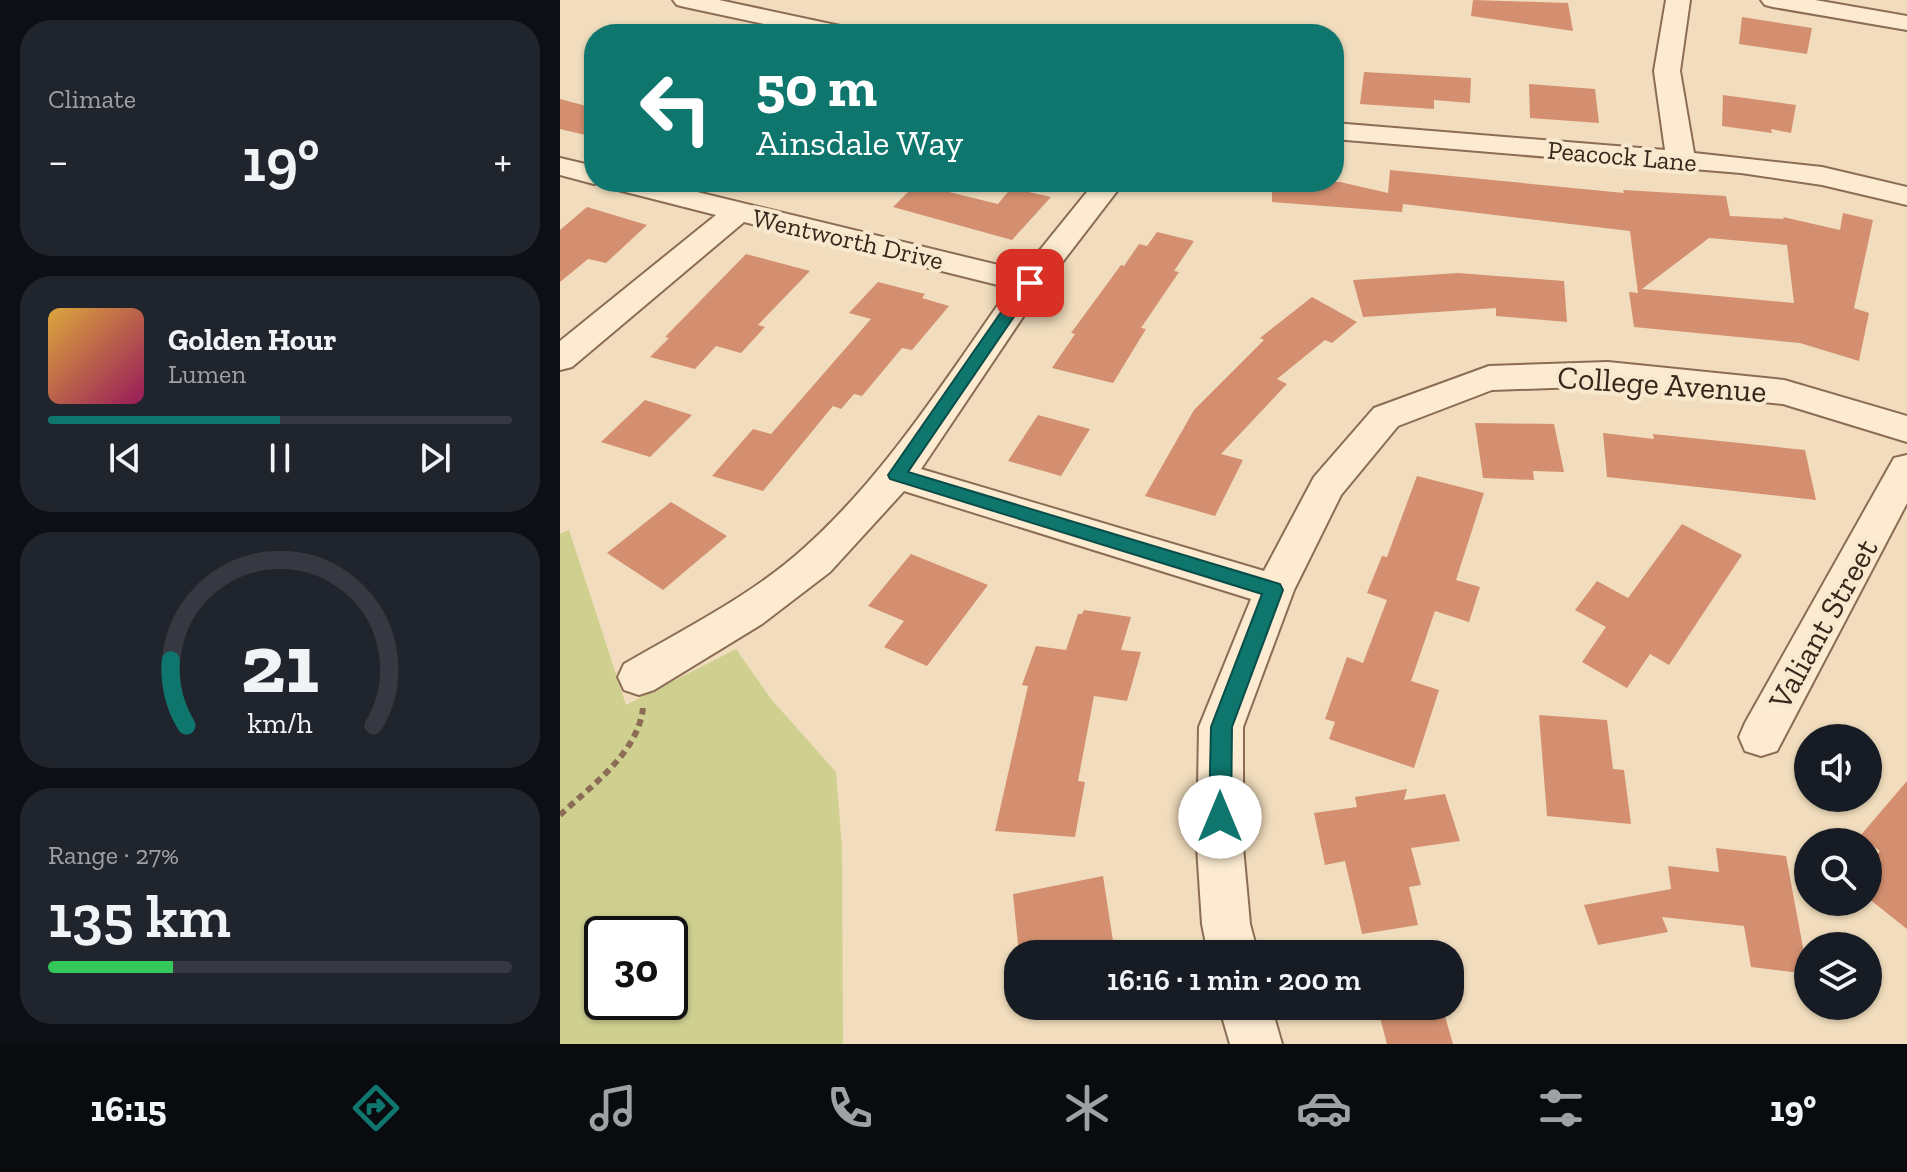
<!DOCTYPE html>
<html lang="en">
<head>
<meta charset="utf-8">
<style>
	body { margin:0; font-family:"Zilla Slab",serif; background:#20242c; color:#f1f3f6; height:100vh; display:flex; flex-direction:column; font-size:30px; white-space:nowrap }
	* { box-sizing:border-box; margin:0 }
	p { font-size:26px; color:#9ea1a6 }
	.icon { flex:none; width:44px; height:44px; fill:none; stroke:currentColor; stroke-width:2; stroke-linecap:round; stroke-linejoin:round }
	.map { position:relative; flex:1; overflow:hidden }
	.sheet { display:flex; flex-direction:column; gap:20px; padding:20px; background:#0d0f14; width:560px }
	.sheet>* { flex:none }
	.hud { position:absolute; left:24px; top:24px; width:760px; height:168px; border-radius:32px; box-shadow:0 2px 6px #0004; background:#0f766e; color:#fff; overflow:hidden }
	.fabs { position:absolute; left:1234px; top:724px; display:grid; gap:16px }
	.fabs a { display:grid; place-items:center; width:88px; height:88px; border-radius:50%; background:#171b24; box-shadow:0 2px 6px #0004; font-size:40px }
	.speed { position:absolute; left:24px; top:916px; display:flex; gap:16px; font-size:40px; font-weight:700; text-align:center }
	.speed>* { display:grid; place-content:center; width:104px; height:104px; border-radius:50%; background:#171b24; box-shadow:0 2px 6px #0004; line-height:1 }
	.speed .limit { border:4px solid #111; border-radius:12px; background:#fff; color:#111 }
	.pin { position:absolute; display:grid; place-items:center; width:68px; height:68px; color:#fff; margin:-34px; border-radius:16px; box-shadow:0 4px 12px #0006 }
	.me { position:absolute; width:88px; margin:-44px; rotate:0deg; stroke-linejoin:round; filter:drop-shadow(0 0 6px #0008) }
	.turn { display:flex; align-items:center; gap:28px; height:168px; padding:0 40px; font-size:36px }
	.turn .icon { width:104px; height:104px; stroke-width:2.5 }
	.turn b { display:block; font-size:56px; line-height:68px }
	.big { font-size:60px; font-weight:600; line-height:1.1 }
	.sheet .tile { flex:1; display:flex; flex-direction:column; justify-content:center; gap:12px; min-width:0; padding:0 28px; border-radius:32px; background:#20242c }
	.sheet .dial { align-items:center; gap:0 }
	.dial svg { height:208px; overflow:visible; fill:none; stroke:#363941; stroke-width:7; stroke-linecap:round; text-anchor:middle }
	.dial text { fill:#f1f3f6; stroke:none }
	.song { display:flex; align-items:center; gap:24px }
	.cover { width:96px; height:96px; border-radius:12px; background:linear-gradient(135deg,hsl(40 70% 55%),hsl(330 70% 35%)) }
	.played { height:8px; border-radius:4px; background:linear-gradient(90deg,#0f766e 50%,#363941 50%) }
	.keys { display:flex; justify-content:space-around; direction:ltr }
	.heat { display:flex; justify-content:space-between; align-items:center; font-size:44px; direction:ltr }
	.charge { height:12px; border-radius:6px; background:linear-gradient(90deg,#34c759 27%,#363941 0) }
	.trip { position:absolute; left:444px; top:940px; width:460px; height:80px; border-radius:32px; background:#171b24; box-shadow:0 2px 6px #0004; font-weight:600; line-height:80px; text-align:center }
	.menu { display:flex; height:128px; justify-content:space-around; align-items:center; background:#090b0e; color:#9ea1a6 }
	.menu .icon { width:56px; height:56px }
	.menu .on { color:#0f766e }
	.menu b { font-size:36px; color:#f1f3f6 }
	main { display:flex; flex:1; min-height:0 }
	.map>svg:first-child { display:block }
	.green { fill:#cfd090; fill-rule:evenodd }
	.building { fill:#d38f6f; fill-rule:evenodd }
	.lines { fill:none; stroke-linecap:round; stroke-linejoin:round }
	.minor-casing { stroke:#8b6c54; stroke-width:4 }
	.path { stroke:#8b6c54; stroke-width:6; stroke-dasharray:7 5; stroke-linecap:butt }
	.minor { fill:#fcebd0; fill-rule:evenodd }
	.route { fill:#0f766e; stroke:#0a4d48; stroke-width:2 }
	.labels { text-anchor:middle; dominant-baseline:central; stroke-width:8; stroke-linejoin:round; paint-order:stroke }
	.far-street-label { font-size:26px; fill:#38261b; stroke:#f8e8cd }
	.street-label { font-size:32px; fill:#38261b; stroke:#f8e8cd }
</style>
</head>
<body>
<main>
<section class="sheet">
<div class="tile"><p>Climate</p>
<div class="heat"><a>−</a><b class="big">19°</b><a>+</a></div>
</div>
<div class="tile">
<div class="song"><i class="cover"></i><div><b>Golden Hour</b><p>Lumen</p></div></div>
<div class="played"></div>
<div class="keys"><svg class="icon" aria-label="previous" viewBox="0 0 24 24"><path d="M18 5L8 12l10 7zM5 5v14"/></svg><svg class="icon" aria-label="pause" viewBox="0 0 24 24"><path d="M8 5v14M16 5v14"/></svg><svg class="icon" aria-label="next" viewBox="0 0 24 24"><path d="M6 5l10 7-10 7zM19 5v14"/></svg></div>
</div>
<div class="tile dial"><svg viewBox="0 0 100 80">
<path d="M14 69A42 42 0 1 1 86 69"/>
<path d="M14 69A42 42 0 0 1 8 44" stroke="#0f766e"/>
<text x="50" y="56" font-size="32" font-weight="700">21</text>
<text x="50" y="72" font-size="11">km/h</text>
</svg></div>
<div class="tile"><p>Range · 27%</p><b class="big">135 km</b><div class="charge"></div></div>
</section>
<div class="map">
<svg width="1347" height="1044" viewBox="0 0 1347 1044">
	<rect width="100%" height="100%" fill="#f1ddbd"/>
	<!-- green -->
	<path class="green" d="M9 530 66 705 176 649 211 699 276 772 282 847 283 1044H0V534ZM42 934H110V1002H42Z"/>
	<!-- building -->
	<g class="building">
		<polygon points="913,0 1008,3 1013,31 911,16"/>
		<polygon points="1182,17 1252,28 1247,54 1179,44"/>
		<polygon points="804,72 911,78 910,103 874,100 874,109 800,104"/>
		<polygon points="969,84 1035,89 1039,123 970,118"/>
		<polygon points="1163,95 1236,105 1231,133 1211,129 1212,133 1162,126"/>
		<polygon points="0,99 34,108 34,137 0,129"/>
		<path d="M830 170 1064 193 1063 190 1166 196 1170 216 1224 219 1223 217 1280 230 1283 213 1313 220 1294 308 1309 313 1299 361 1240 343 1074 327 1069 292 1078 293 1070 231 843 204 842 212 712 202V182H780L828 193ZM1149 238 1227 245 1234 303 1082 289Z"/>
		<polygon points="356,184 438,204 451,188 491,197 452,240 333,207"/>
		<polygon points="27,207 87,225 46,263 28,259 0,282 0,230"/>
		<polygon points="597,232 634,241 614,271 619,272 581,328 586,329 553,383 492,368 515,334 511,333 561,265 564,266 579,244 587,246"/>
		<polygon points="186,254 250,271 198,325 205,327 181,353 156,346 135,369 90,357 109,338 105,337"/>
		<polygon points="898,273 1004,281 1007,322 936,316 936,308 803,317 793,280"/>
		<polygon points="318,282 365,294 362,298 389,306 352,350 342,348 302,396 294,394 281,409 273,406 203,491 152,476 193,429 211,434 311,319 289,313"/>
		<polygon points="752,297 797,322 772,343 765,340 717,379 727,384 661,454 683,460 655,516 585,496 634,410 704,340 700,338"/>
		<polygon points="85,400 132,415 90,457 41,442"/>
		<polygon points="478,415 530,429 501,476 448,461"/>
		<polygon points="915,423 994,424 1004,472 973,471 974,480 923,478"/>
		<polygon points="1043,433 1094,439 1093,434 1245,450 1256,500 1047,477"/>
		<polygon points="857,476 924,493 896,580 920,587 909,622 875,611 851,681 879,690 854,768 769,739 775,722 765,719 787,657 803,663 827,600 807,593 822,556 827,557"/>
		<polygon points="111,502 167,536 103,590 47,553"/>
		<polygon points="1122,524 1182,555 1109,665 1090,654 1067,688 1022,662 1046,627 1015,610 1037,581 1068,598"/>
		<polygon points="351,554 428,585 367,666 324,647 344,621 308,606"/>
		<polygon points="524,610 571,617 561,650 581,652 567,701 534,696 518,781 525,782 515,837 435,831 468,686 462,685 476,646 506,650 518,614 522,614"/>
		<polygon points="979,715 1047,720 1053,769 1064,770 1071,824 987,816"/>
		<polygon points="1347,781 1347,929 1308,898 1308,865 1320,851 1300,836"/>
		<polygon points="847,789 844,800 885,794 900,841 851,848 861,885 849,887 858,925 802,934 785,861 765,865 754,813 797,807 795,797"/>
		<polygon points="1156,848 1226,856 1248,974 1191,967 1184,926 1102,917 1108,932 1038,945 1024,905 1111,889 1108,866 1159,872"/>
		<polygon points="543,876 555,954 459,954 453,894"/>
		<polygon points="817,1006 882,1006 893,1044 827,1044"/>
	</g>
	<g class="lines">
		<!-- minor casing -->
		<g class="minor-casing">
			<g id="minor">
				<polygon points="113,0 159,0 285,27 294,29 297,34 250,34 125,7 117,5"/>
				<polygon points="1106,0 1130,0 1120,71 1134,153 1262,167 1347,187 1347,205 1262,185 1181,173 774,139 774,123 1105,150 1094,71"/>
				<polygon points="1201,0 1255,0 1347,16 1347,30 1213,7 1205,5"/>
				<polygon points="0,158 34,166 34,182 40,182 34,184 0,175"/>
				<path d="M46 182H96L463 271 535 182H564L481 290 361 469 704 571 754 477 814 408 929 366 1048 362 1224 380 1347 416V442L1223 404 1048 386 932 390 838 426 781 495 734 590 683 727V847L690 924 698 954H648L642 924 637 847 639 727 691 599 344 491 270 572 202 624 94 690 79 695 64 690 58 677 64 664C124 629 191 596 243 549 326 475 386 378 450 288L184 222 12 367 0 370V341L156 215 50 188Z"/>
				<polygon points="1347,455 1347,503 1217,751 1201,756 1185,751 1179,737 1185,723 1334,458"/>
				<polygon points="659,1006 711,1006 722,1044 670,1044"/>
			</g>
		</g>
		<!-- path -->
		<path class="path" d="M0 815C31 786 78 753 83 708"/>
		<!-- minor -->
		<use href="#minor" class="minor"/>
	</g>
	<!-- route -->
	<polygon class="route" points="470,278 477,283 348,472 720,584 723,590 672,727 671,817 668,824 660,827 652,824 649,817 651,727 702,594 330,479 328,475 464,279"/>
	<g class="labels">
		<!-- far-street labels -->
		<g class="far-street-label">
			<text transform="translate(1062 156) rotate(5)">Peacock Lane</text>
			<text transform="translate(288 239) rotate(13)">Wentworth Drive</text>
		</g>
		<!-- street labels -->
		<g class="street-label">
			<text transform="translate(1102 384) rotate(4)">College Avenue</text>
			<text transform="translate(1263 624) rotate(-61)">Valiant Street</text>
		</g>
	</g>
</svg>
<div class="fabs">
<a><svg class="icon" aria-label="sound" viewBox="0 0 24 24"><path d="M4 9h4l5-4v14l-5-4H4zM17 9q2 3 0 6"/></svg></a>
<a><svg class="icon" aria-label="search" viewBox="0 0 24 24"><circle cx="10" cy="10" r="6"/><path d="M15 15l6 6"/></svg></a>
<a><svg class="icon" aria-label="layers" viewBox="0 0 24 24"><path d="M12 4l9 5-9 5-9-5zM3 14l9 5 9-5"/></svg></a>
</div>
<div class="speed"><div class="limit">30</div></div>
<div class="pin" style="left:470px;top:283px;background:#d93025"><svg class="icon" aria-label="arrive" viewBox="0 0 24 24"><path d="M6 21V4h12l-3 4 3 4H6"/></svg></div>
<svg class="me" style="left:660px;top:817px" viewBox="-20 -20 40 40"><circle r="19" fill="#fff"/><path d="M0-13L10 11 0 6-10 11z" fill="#0f766e"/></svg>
<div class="trip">16:16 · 1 min · 200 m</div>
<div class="hud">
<div class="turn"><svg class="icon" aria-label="left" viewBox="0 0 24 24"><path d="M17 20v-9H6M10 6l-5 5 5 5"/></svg><div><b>50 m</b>Ainsdale Way</div></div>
</div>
</div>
</main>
<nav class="menu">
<b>16:15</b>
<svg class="icon on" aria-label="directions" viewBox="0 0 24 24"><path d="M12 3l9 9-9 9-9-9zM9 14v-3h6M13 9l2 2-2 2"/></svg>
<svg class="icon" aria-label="music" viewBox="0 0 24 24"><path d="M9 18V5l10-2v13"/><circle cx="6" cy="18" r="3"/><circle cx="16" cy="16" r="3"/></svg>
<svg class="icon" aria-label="phone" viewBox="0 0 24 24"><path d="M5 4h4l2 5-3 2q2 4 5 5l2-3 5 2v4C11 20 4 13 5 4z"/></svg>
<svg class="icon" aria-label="climate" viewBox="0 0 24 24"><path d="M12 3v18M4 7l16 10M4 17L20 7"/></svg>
<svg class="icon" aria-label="car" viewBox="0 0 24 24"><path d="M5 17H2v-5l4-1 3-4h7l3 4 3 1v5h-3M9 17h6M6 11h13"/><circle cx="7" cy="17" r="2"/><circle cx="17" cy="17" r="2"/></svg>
<svg class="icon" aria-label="filters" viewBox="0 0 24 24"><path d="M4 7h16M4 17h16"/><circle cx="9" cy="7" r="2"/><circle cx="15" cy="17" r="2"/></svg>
<b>19°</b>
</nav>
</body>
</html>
